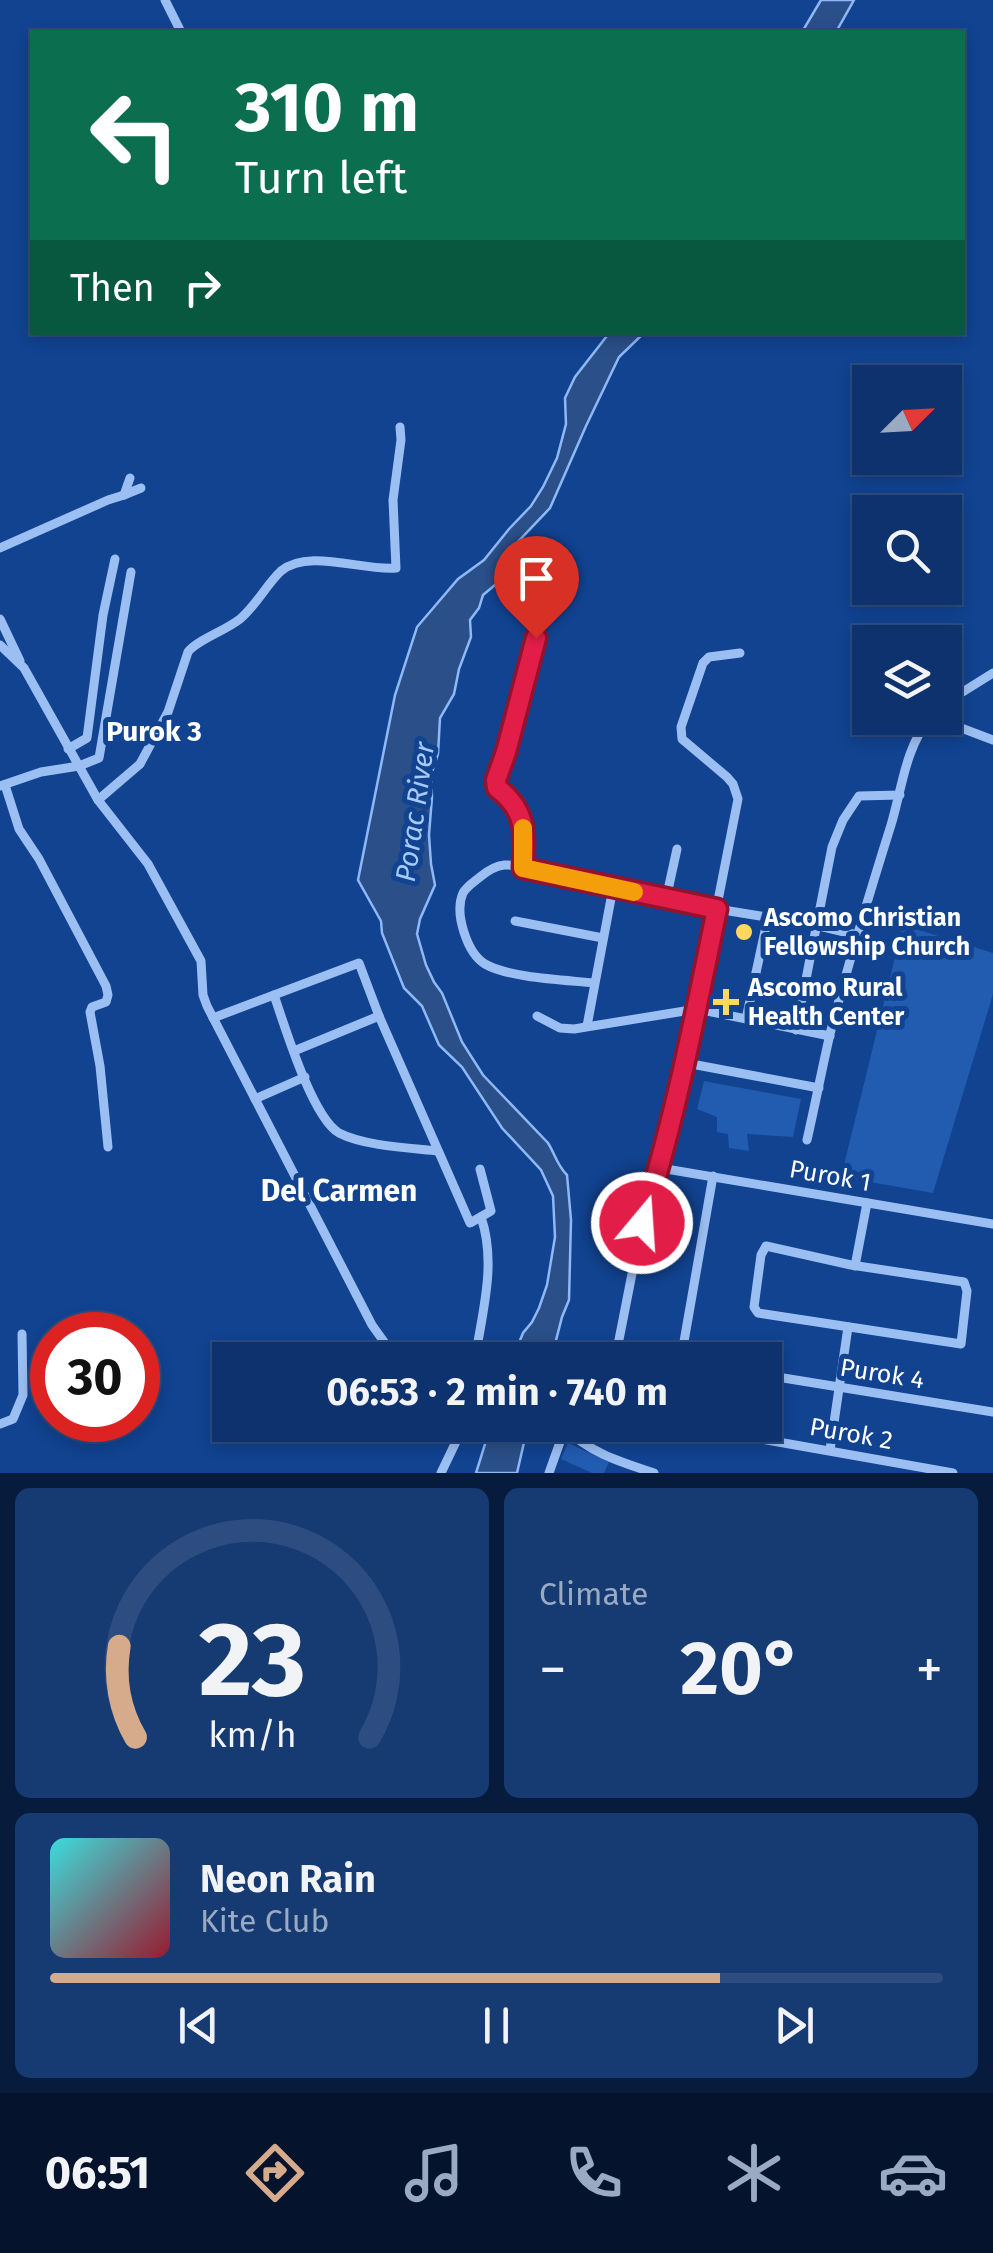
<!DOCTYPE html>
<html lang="en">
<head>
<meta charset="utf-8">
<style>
	body { margin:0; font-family:"Fira Sans",sans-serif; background:#163a72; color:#f1f3f6; height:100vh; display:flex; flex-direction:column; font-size:38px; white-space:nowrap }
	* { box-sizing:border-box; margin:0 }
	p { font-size:32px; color:#9aaac2 }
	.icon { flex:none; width:55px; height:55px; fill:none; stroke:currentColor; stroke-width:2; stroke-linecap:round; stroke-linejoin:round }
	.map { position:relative; height:1473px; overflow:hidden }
	.details { display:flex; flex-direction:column; gap:15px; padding:15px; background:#071c3c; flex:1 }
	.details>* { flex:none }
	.guide { position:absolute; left:30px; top:30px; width:935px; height:305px; border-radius:0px; box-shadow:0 5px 15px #0003,0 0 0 2px #2d4d80; background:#0b6e4f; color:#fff; overflow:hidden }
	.needle { width:65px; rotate:66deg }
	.tools { position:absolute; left:852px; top:365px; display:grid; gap:20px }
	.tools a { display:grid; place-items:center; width:110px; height:110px; border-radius:0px; background:#0d326d; box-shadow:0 5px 15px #0003,0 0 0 2px #2d4d80; font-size:50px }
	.speed { position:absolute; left:30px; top:1312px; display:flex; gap:20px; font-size:50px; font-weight:700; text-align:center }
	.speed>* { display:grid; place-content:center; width:130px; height:130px; border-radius:50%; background:#0d326d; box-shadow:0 5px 15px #0003,0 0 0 2px #2d4d80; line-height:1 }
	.speed .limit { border:15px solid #d22; background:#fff; color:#111 }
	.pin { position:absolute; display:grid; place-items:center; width:85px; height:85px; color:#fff; margin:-102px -42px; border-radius:50% 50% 50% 0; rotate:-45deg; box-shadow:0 0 10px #0007 }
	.pin .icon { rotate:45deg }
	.me { position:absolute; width:110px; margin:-55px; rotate:18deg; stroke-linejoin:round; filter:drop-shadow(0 0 8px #0008) }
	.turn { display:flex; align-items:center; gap:35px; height:210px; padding:0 40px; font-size:45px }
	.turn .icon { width:130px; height:130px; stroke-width:2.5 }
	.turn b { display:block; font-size:70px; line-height:85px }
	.then { display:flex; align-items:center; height:95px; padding:0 40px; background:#0003; gap:20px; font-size:38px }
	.big { font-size:75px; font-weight:700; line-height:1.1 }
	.details .tile { flex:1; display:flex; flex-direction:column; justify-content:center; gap:15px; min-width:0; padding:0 35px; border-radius:15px; background:#163a72 }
	.details .dial { align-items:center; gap:0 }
	.dial svg { height:260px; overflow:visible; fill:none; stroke:#2d4d80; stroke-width:7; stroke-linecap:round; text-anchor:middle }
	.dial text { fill:#f1f3f6; stroke:none }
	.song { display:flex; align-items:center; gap:30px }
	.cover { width:120px; height:120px; border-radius:15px; background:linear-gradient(135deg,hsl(180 70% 55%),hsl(350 70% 35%)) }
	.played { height:10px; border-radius:5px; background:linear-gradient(90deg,#d6ab8b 75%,#2d4d80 75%) }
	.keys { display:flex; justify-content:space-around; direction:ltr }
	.heat { display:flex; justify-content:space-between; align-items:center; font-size:55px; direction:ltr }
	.details .tiles { flex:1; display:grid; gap:15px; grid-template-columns:1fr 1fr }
	.tile:last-child { grid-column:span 2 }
	.trip { position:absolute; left:212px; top:1342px; width:570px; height:100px; border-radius:0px; background:#0d326d; box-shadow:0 5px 15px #0003,0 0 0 2px #2d4d80; font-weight:700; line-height:100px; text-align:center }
	.dock { display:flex; height:160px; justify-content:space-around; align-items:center; background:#05142c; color:#9aaac2 }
	.dock .icon { width:70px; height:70px }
	.dock .on { color:#d6ab8b }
	.dock b { font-size:45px; color:#f1f3f6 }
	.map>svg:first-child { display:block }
	.green { fill:#225cb0 }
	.water { fill:#2a4f89; stroke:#8eb9f6; stroke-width:2.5 }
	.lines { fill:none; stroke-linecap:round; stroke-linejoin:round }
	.minor { stroke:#9cbff3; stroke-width:9 }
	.route-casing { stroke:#92132f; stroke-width:25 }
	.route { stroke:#e11d48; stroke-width:18 }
	.slow { stroke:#f59e0b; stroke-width:18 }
	.poi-dot { fill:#ffd85e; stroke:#114391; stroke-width:4 }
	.labels { text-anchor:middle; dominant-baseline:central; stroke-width:10; stroke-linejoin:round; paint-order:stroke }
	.poi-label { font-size:25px; font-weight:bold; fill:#fff; stroke:#114391; text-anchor:start }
	.street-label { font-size:25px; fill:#fff; stroke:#114391 }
	.neighbourhood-label { font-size:28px; font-weight:bold; fill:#fff; stroke:#114391 }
	.water-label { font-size:28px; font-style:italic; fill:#a8cafa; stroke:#114391 }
	.quarter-label { font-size:30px; font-weight:bold; fill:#fff; stroke:#114391 }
</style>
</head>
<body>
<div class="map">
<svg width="993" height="1473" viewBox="0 0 993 1473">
	<rect width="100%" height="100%" fill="#114391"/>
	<!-- green -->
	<g class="green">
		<polygon points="903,925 993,953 993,994 933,1193 841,1177"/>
		<polygon points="704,1081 801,1099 793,1137 747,1134 749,1151 729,1148 728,1134 717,1132 717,1117 697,1109"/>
		<polygon points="568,1443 609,1462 604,1473 592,1473 561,1459"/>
	</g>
	<!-- water -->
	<g class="water">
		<polygon points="821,0 854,0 836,32 802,32"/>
		<path d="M610 332 644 333 619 357 586 426 550 508 515 545 509 567 501 580 483 595 479 608 470 620 471 637 459 669 454 694 440 718 438 754 431 775 432 797 429 835 431 864 435 885 420 919 417 934 426 965 434 982 442 993 462 1042 483 1075 548 1143C555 1154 557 1165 567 1175L571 1220 569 1300 562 1317 551 1360H512L523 1333 532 1322 539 1308 547 1285 555 1237 553 1196 541 1170 502 1128 462 1067 439 1045 422 1006 404 988 382 933 381 921 358 880 395 695 417 627 458 579 484 560 509 529 531 506 543 487 557 458 566 424 565 398 575 377Z"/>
		<polygon points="491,1425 528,1425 517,1473 476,1473"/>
	</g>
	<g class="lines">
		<!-- minor -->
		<g class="minor">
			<polyline points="165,0 181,32"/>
			<polyline points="124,495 141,488"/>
			<polyline points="0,548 108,500 124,495 130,478"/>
			<polyline points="0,619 20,661"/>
			<polyline points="0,645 24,668 98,800 148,864 201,961 203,995 207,1006 372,1325 397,1360"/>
			<polyline points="945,703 993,673"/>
			<polyline points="935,718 993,740"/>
			<polyline points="68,749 87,738 103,615 115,559"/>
			<polyline points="5,785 19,829 39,859 106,986 108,995 106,1002 92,1007 90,1012 100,1066 108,1147"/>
			<polyline points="0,786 41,772 79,766 99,758 131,572"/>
			<path d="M98 800 140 764 168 712 188 652C197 640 225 631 240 619 256 606 266 585 281 571 308 548 362 571 396 568L393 500 401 440 400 427"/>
			<path d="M523 868C525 834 527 810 497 788V780L506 752 537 637"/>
			<polyline points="666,899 677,849"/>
			<polyline points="515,921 603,938"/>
			<path d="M594 983C565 980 509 978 485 964 467 953 454 913 463 893 467 886 474 882 480 877 498 862 510 862 530 871L717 909 815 925 857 935"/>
			<path d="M274 995C285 1027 312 1117 339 1133 364 1146 410 1148 438 1151"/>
			<polyline points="537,1016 560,1028 574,1029 697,1009 830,1036"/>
			<polyline points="213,1018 359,963 379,1016 470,1223 491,1211 480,1169"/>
			<polyline points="746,1019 768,917"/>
			<polyline points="587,1026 613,888"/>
			<polyline points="796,1030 832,847 843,820 859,796 900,795"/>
			<polyline points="294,1051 379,1016"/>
			<polyline points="686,1063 819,1088"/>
			<polyline points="255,1099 305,1077"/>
			<path d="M807 1140C815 1105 822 1069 830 1034 848 964 869 895 891 825 902 789 905 748 930 718"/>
			<polyline points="660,1168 993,1224"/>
			<polygon points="766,1246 851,1265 964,1282 967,1291 961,1344 758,1313 754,1307 761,1255"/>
			<polyline points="855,1266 867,1203"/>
			<path d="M475 1360C482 1312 497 1264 481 1217"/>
			<polyline points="615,1360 642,1223 660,1168 686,1063 738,799 733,784 727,777 682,739 681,727 703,663 709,657 740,653"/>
			<polyline points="683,1360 682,1353 713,1176"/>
			<polyline points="765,1375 993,1412"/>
			<polyline points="0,1424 13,1419 23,1395 22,1334"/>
			<polyline points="555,1425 565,1428 578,1425"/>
			<polyline points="682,1425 953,1473"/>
			<path d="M565 1428C590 1453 621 1462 654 1473"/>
			<polyline points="830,1450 848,1327"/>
			<polyline points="441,1473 464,1425"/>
			<polyline points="549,1473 565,1428"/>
		</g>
	</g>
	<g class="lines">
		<!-- route casing -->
		<g class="route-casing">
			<path id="route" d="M536 638 506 752 496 780 497 788C527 810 525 834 523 868L717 909C695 1015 675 1120 642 1223"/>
		</g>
		<!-- route -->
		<use href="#route" class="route"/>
		<!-- slow -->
		<polyline class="slow" points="523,828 523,868 634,892"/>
	</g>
	<!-- markers -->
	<g class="poi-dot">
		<circle cx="744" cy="932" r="10"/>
		<path d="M721 987h10v10h10v10h-10v10h-10v-10h-10v-10h10z"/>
	</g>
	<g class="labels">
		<!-- poi labels -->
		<g class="poi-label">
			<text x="764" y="918">Ascomo Christian<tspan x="764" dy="29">Fellowship Church</tspan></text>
			<text x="748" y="988">Ascomo Rural<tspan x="748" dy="29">Health Center</tspan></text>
		</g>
		<!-- street labels -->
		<g class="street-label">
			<text transform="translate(830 1176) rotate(10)">Purok 1</text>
			<text transform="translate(882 1374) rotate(9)">Purok 4</text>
			<text transform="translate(851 1434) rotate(10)">Purok 2</text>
		</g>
		<!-- neighbourhood labels -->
		<g class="neighbourhood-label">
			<text x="154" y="731">Purok 3</text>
		</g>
		<!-- water labels -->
		<g class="water-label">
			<text transform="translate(415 812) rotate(-82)">Porac River</text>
		</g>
		<!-- quarter labels -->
		<g class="quarter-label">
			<text x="339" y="1191">Del Carmen</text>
		</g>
	</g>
</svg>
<div class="tools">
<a><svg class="needle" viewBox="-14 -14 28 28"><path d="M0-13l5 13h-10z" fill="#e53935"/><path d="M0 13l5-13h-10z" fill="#9aaac2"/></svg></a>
<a><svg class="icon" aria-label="search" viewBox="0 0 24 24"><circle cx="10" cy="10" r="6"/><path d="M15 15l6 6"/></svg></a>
<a><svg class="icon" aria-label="layers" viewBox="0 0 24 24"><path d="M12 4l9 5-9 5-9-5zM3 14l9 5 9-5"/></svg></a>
</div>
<div class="speed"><div class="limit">30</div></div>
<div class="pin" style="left:536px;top:638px;background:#d93025"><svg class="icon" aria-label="arrive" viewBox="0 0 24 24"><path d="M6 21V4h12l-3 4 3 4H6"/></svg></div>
<svg class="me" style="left:642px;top:1223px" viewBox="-20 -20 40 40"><circle r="17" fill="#e11d48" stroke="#fff" stroke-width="3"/><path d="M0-11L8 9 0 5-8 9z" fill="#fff"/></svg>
<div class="trip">06:53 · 2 min · 740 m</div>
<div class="guide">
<div class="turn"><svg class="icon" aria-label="left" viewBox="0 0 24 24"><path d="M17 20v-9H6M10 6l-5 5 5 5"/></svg><div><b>310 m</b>Turn left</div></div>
<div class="then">Then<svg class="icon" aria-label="right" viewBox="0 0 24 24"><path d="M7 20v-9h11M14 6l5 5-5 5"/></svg></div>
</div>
</div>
<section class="details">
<div class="tiles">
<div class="tile dial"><svg viewBox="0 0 100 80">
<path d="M14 69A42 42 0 1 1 86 69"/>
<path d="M14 69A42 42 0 0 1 9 41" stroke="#d6ab8b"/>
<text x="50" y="56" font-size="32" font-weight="700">23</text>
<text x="50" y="72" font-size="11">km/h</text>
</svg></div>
<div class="tile"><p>Climate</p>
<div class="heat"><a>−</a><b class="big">20°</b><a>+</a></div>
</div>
<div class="tile">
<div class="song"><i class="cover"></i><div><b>Neon Rain</b><p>Kite Club</p></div></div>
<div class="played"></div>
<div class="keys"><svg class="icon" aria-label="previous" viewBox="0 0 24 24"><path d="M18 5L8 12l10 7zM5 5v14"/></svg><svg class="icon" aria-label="pause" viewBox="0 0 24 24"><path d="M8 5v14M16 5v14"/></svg><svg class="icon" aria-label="next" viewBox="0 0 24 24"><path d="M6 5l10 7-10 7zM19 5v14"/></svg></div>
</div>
</div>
</section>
<nav class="dock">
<b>06:51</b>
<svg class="icon on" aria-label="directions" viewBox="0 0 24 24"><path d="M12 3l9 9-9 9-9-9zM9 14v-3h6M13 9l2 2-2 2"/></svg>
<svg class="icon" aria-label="music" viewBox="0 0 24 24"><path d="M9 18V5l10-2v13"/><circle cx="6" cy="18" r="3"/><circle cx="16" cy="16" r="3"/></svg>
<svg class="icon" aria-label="phone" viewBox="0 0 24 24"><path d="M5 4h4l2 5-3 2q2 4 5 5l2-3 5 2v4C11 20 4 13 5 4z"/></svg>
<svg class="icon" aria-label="climate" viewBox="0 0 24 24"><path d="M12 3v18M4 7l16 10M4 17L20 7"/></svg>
<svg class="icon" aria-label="car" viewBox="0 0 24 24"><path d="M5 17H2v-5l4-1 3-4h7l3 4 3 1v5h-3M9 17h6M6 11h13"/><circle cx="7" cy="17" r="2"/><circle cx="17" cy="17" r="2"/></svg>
</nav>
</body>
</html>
